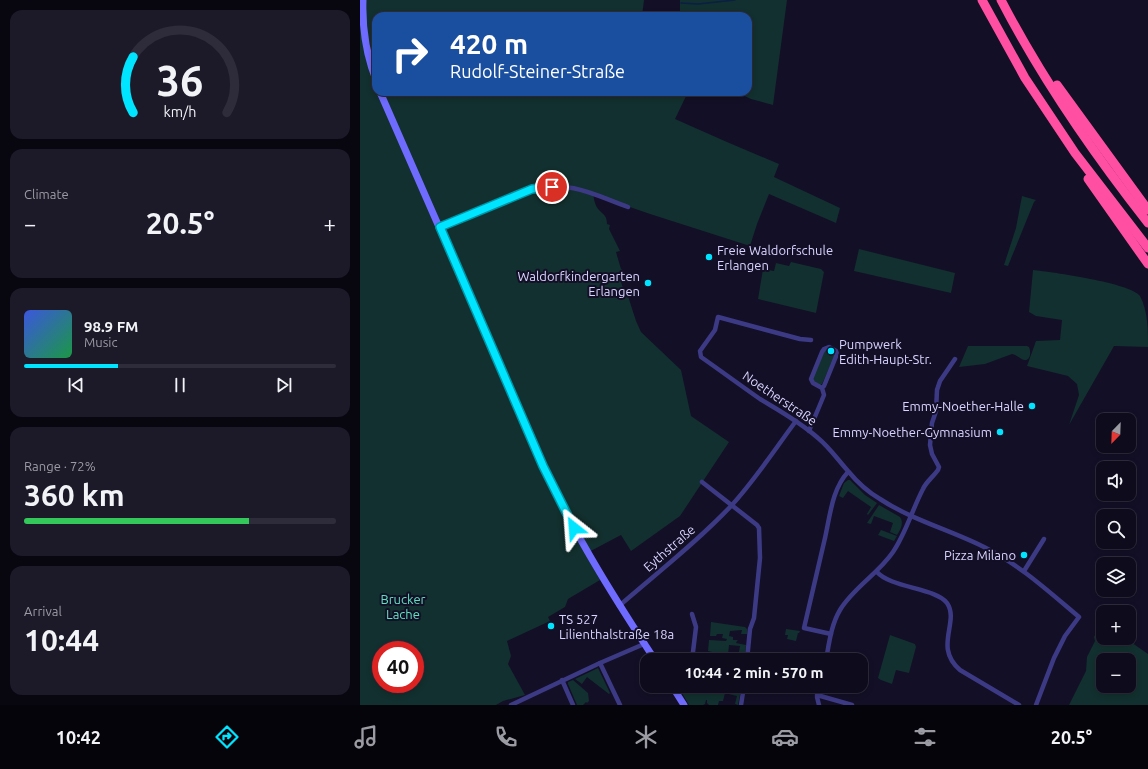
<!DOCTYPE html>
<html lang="en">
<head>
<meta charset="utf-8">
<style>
	body { margin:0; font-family:Ubuntu,sans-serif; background:#1c1929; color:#f1f3f6; height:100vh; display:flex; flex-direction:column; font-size:15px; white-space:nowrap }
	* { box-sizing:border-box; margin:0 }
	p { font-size:13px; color:#9b9ba3 }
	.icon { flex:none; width:22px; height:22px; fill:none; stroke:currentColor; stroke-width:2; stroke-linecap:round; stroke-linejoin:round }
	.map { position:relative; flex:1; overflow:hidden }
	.side { display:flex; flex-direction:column; gap:10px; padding:10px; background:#08060f; width:360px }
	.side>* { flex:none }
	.banner { position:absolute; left:12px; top:12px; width:380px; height:84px; border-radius:12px; box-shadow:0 2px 6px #0003,0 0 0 1px #2e2b3b; background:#1a4fa0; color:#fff; overflow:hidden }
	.needle { width:26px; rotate:203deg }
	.controls { position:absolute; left:736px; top:413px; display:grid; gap:8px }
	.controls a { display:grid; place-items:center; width:40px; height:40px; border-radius:8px; background:#0e0b1c; box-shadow:0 2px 6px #0003,0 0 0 1px #2e2b3b; font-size:20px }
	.speed { position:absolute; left:12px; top:641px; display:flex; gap:8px; font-size:20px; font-weight:700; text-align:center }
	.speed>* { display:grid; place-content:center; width:52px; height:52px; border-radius:50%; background:#0e0b1c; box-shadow:0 2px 6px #0003,0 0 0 1px #2e2b3b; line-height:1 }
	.speed .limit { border:6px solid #d22; background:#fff; color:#111 }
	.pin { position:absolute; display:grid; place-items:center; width:34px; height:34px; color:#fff; margin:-17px; border:2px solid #fff; border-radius:50%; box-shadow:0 1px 4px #0007 }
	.me { position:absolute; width:44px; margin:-22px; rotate:332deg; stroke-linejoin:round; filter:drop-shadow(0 0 3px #0008) }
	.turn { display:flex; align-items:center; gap:14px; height:84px; padding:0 12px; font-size:18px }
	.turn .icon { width:52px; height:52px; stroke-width:2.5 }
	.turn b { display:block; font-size:28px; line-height:34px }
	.big { font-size:30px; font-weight:700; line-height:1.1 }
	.side .tile { flex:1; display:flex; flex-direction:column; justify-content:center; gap:6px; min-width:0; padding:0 14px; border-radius:12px; background:#1c1929 }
	.side .dial { align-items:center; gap:0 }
	.dial svg { height:104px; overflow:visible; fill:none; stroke:#2e2b3b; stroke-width:7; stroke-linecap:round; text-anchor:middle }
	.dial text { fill:#f1f3f6; stroke:none }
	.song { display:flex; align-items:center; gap:12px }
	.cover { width:48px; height:48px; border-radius:6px; background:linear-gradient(135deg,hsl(230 70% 55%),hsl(140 70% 35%)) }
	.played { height:4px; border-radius:2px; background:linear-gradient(90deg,#00e5ff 30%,#2e2b3b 30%) }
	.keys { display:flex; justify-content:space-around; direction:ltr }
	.heat { display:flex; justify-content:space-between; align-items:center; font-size:22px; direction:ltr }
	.charge { height:6px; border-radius:3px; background:linear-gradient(90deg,#34c759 72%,#2e2b3b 0) }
	.trip { position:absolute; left:280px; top:653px; width:228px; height:40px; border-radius:12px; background:#0e0b1c; box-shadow:0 2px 6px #0003,0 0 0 1px #2e2b3b; font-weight:700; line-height:40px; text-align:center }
	.tab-bar { display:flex; height:64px; justify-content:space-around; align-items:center; background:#06040b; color:#9b9ba3 }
	.tab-bar .icon { width:28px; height:28px }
	.tab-bar .active { color:#00e5ff }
	.tab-bar b { font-size:18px; color:#f1f3f6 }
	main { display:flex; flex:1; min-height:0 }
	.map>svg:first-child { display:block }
	.green { fill:#12302f; fill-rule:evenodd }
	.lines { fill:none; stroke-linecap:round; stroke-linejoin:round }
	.stream { stroke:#0a1f44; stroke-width:1.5 }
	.street { stroke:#3d3a85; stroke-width:4.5 }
	.secondary { stroke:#6f6bff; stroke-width:7 }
	.highway { stroke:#ff4fa3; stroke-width:9 }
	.route-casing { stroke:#0095a6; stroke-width:10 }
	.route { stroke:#00e5ff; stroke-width:7 }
	.poi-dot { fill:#00e5ff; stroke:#130f26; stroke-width:1.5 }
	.labels { text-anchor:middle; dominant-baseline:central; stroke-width:4; stroke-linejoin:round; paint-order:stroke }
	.poi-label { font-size:13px; fill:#d9d4ff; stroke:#130f26; text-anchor:end }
	.street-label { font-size:13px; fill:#d9d4ff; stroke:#130f26 }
	.park-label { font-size:13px; fill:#5fe0c0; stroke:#130f26 }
</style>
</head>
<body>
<main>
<section class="side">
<div class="tile dial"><svg viewBox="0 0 100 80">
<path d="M14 69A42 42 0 1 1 86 69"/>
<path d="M14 69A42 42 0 0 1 14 26" stroke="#00e5ff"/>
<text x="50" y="56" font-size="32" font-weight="700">36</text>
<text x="50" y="72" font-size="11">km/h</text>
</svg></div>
<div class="tile"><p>Climate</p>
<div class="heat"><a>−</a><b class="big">20.5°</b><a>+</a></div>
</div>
<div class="tile">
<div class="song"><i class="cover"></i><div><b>98.9 FM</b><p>Music</p></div></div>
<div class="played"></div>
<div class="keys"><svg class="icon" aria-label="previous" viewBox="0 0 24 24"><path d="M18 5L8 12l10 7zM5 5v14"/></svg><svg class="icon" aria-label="pause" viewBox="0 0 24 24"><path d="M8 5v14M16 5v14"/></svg><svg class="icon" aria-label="next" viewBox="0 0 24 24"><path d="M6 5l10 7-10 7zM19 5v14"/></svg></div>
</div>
<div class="tile"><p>Range · 72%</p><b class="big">360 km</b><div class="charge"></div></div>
<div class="tile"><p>Arrival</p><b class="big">10:44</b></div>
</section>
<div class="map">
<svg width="788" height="705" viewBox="0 0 788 705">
	<rect width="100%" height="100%" fill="#130f26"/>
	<!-- green -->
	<g class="green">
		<path d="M0 0H284L282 16H16V92H328L315 119 367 142 419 164 414 177 480 208 476 223 409 194 397 224 390 246 287 213 233 194C234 199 235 206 239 210 244 215 247 216 247 224L250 225 249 229 260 251 256 252 261 269 264 271 261 282 264 291 268 296 276 321 281 332 321 370 331 416 369 442 320 516 271 551 261 535 225 554 240 580 208 599 205 607 188 617 190 621 147 641 151 656 148 664 165 695 143 701 136 705H0ZM21 650H55V684H21Z"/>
		<polygon points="320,0 427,0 413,105 391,99 376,92 388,92 388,16 320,16"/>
		<polygon points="662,196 676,200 674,202 648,266 644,265 656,228"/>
		<polygon points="499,249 595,273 591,293 494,271"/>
		<polygon points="431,262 461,269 464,272 456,313 398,299 403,269 414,271 416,263 429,266"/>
		<path d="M673 270C692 272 771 283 780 296 788 311 788 330 788 347L754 346 709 425 719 395 717 384 708 376 667 366 676 341 700 340 702 320 676 316 669 312Z"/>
		<path d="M608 346H667L669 347C671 351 671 361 664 360 660 359 657 355 652 354L625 364 599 367Z"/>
		<polygon points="469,349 473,351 474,354 474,357 462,384 460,385 453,381 453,378 464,351"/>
		<polygon points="488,480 490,480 505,495 517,503 508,515 507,514 511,507 488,491 483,498 479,496 484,483"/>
		<path d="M519 505 540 517C544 523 541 529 537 535L530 532 533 523 514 516 511 524 507 523Z"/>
		<polygon points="521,530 537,536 534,541 518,535"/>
		<path d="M351 622 385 627 387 629V634H381L382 630C377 630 375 631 370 631L369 636 373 637V640H378L377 641 376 643 386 645 385 656H380V657H378L380 646 369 645 368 655H367L366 658H364V660H346V656L361 657V654L348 651 349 640 366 641 367 639 362 638 363 634H357L356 636H350Z"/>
		<path d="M742 623 743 638H765L788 654V705H709L726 671 727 657 735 641 734 637ZM743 660H769V686H743Z"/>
		<polygon points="426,629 440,631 439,633 438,633 436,641 427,639 428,635 425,635"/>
		<polygon points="530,635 555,644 556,647 549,673 536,670 532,684 521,680 518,678"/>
		<polygon points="238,668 250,693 249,694 227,677 222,684 215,679"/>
		<polygon points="213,680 228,693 229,701 227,703 226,702 223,705 217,705 208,684 208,682"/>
		<polygon points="329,686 339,686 349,689 350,686 365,686 366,687 381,689 378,705 375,704 377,696 365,693 363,701 359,701 358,705 349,705 347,703 347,700 346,700 345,704 343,705 329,705 322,693 322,691"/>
	</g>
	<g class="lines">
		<!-- stream -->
		<polyline class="stream" points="321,3 338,4 375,0"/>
		<!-- street -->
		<g class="street">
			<path d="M80 227 172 189C212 181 232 194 268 207"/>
			<path d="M451 340 440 339 358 317 355 330 340 351 341 357C361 371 380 385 400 399 420 411 440 422 458 438 470 448 478 460 488 471 497 482 508 492 520 499 552 520 590 530 624 547 660 565 688 591 719 617L705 636 694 658 676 705"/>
			<polyline points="449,431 464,395 462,388 464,386 477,354 476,351 469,347 464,349 462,352 451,379 453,383 462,388"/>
			<polyline points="342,482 397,525 399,528 400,558 394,618 390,629 387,660"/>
			<polyline points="664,571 684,539"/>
			<path d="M517 572C531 588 576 588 587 603 600 622 573 647 600 670L659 705"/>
			<path d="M259 606C297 573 337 542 371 506 395 480 415 449 436 421"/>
			<polyline points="332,614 336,627 332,660"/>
			<path d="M471 634 444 628C451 598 458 568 465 538 470 516 472 489 488 472"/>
			<path d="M466 660C469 644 471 625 480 610 493 588 518 574 533 552 546 533 552 510 563 489 566 482 573 477 578 470L579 467 572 454 570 445 572 423 576 411 577 390 580 381 595 359"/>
			<polyline points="240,663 260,705"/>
			<polyline points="202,680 213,705"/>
			<polyline points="316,693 326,686"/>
			<polyline points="457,695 492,705"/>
			<polyline points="151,705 240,663 284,644"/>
			<polyline points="381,705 384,686"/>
			<polyline points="459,705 457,697 460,686"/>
		</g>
		<!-- secondary -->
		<g class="secondary">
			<path d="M3 0C2 28 6 54 16 80"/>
			<path d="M20 92 191 483C221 545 257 602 295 660"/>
			<polyline points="312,686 324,705"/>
		</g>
		<!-- highway -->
		<g class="highway">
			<polyline points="622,0 665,78 715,153 788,248"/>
			<path d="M641 0C682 79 733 153 788 223"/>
			<polyline points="697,85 788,210"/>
			<polyline points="728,179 788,264"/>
		</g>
	</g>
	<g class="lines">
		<!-- route casing -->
		<g class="route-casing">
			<polyline id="route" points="192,187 172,189 80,227 183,466 214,528"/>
		</g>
		<!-- route -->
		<use href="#route" class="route"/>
	</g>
	<!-- markers -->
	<g class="poi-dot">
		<circle cx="349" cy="257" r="4"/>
		<circle cx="288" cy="283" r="4"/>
		<circle cx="471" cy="351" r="4"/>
		<circle cx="672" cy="406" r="4"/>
		<circle cx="640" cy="432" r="4"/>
		<circle cx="664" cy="555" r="4"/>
		<circle cx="191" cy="626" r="4"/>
	</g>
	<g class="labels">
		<!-- poi labels -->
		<g class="poi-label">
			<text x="357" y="250" text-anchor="start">Freie Waldorfschule<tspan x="357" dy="15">Erlangen</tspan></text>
			<text x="280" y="276">Waldorfkindergarten<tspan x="280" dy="15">Erlangen</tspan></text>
			<text x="479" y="344" text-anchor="start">Pumpwerk<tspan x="479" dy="15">Edith-Haupt-Str.</tspan></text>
			<text x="664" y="406">Emmy-Noether-Halle</text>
			<text x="632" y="432">Emmy-Noether-Gymnasium</text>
			<text x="656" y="555">Pizza Milano</text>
			<text x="199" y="619" text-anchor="start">TS 527<tspan x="199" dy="15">Lilienthalstraße 18a</tspan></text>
		</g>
		<!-- street labels -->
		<g class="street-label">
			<text transform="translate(420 398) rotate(34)">Noetherstraße</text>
			<text transform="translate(309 548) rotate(-41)">Eythstraße</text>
		</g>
		<!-- park labels -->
		<g class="park-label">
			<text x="43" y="599">Brucker<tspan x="43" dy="15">Lache</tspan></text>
		</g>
	</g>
</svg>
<div class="controls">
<a><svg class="needle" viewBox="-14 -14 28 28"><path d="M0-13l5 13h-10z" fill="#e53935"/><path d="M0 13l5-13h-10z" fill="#9b9ba3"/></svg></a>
<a><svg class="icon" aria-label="sound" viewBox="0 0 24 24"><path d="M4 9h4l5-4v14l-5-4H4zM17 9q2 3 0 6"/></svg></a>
<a><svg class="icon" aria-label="search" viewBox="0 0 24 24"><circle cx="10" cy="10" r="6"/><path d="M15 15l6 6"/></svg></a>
<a><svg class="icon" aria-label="layers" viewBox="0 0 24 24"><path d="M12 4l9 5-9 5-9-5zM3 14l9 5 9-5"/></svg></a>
<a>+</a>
<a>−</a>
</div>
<div class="speed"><div class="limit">40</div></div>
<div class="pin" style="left:192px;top:187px;background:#d93025"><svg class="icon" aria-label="arrive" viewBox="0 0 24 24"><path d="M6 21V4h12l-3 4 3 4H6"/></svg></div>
<svg class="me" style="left:214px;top:528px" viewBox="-20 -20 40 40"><path d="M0-17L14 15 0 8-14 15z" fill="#00e5ff" stroke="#fff" stroke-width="4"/></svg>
<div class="trip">10:44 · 2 min · 570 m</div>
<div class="banner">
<div class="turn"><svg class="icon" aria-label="right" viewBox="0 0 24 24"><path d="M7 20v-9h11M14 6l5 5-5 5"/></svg><div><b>420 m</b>Rudolf-Steiner-Straße</div></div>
</div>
</div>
</main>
<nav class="tab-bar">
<b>10:42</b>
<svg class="icon active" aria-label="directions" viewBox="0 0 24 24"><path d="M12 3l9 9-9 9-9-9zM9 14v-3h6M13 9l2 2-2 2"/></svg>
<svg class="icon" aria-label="music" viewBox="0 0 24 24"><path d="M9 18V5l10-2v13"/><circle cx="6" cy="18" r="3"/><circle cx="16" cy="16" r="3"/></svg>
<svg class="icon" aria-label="phone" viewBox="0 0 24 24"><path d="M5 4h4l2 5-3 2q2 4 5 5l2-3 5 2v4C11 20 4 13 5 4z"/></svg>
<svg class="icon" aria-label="climate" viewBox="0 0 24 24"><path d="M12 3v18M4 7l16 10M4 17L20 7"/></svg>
<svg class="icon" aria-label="car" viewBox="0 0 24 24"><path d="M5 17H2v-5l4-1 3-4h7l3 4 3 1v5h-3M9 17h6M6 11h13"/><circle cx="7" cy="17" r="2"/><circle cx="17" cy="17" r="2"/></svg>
<svg class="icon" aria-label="filters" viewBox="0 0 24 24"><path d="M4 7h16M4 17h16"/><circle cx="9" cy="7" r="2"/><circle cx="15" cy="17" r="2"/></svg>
<b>20.5°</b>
</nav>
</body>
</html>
